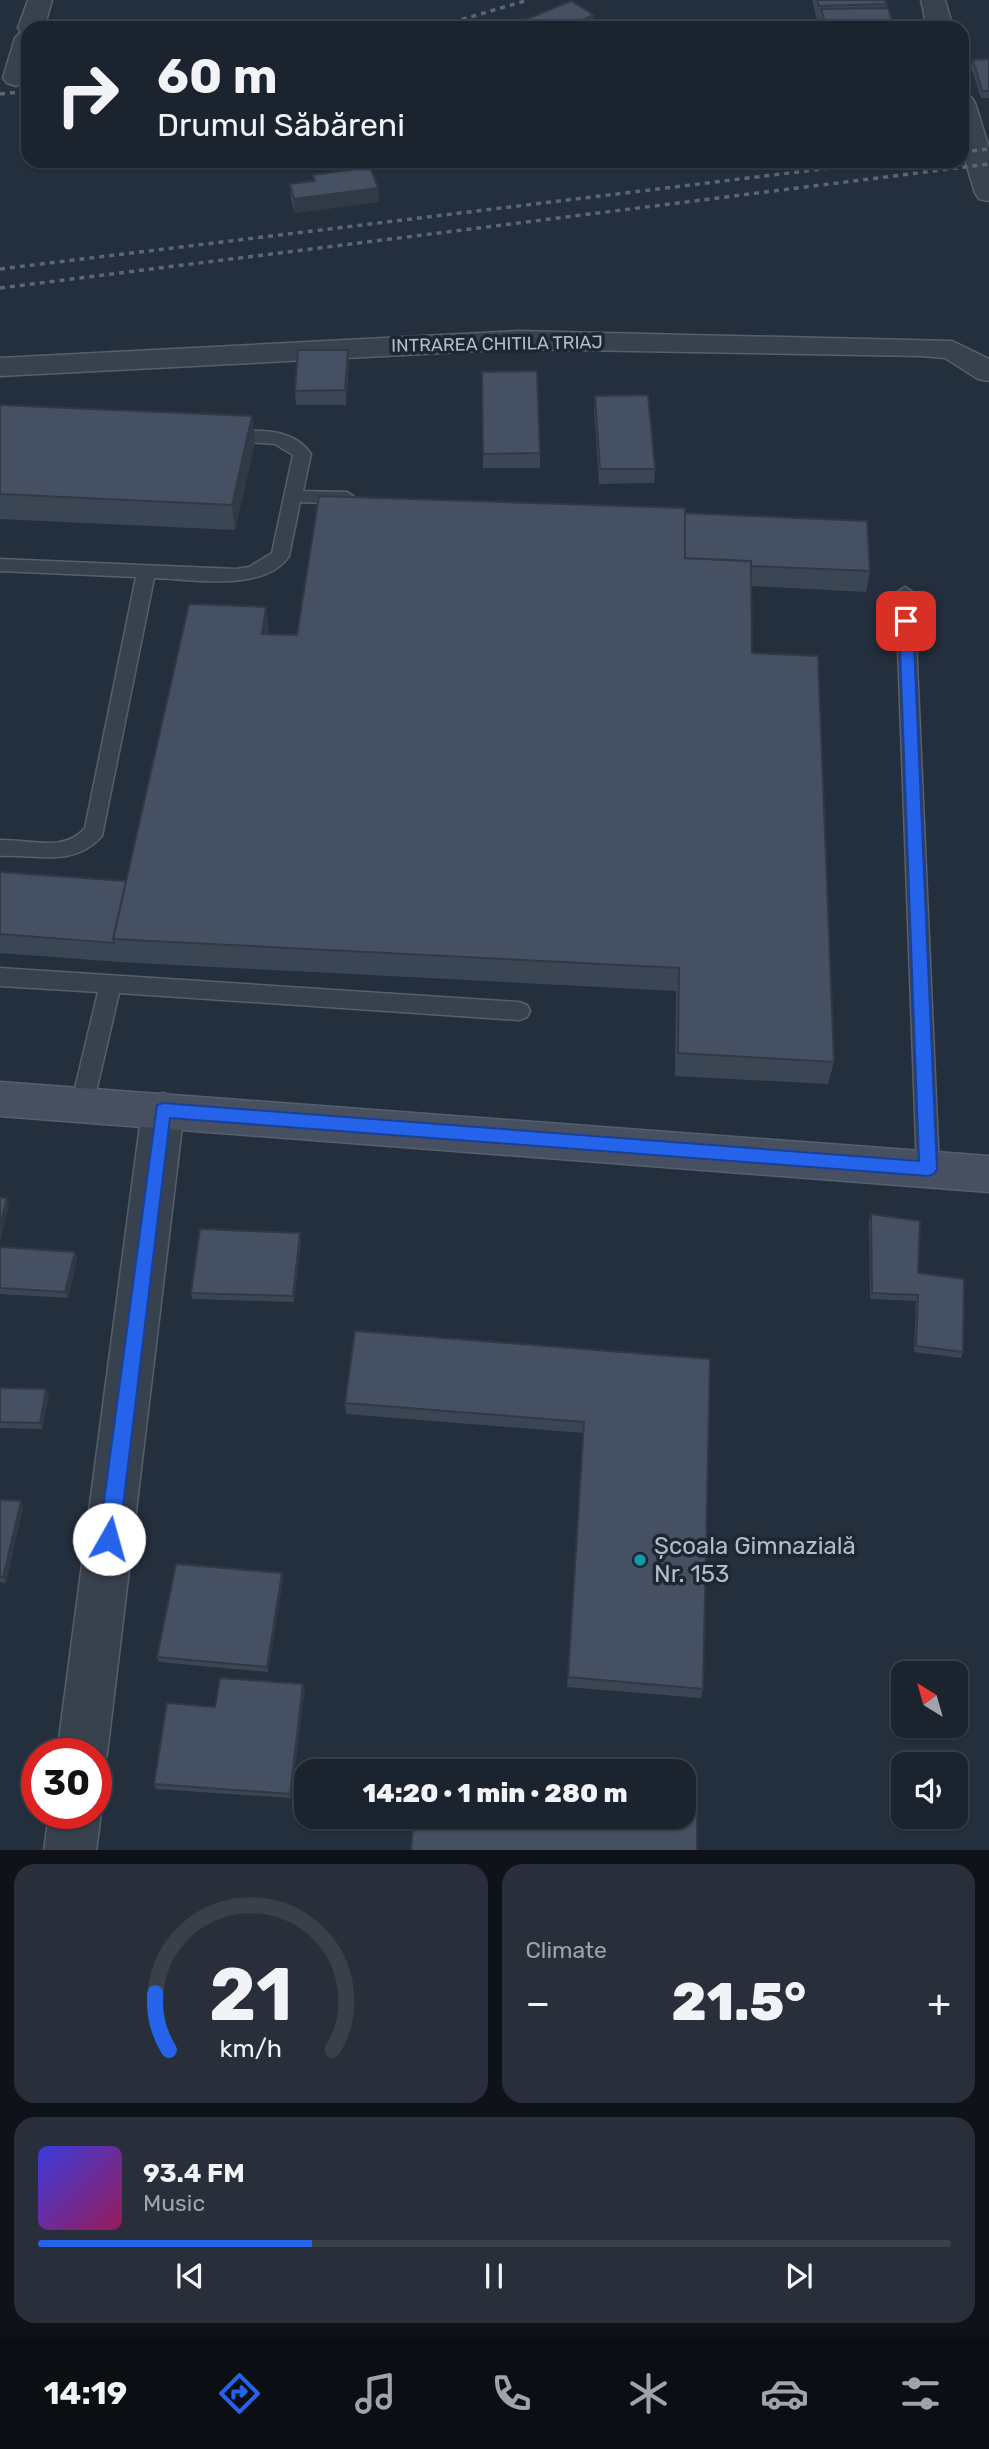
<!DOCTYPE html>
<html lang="en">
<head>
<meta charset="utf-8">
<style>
	body { margin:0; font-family:Rubik,sans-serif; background:#282f3a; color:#f1f3f6; height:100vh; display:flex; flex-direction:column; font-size:26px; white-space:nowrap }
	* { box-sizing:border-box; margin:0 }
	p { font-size:23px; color:#a0a4aa }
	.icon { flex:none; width:38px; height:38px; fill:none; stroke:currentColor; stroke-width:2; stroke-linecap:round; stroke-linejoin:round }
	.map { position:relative; height:1850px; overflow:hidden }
	.panel { display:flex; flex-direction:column; gap:14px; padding:14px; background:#0f1319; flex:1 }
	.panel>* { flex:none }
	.guide { position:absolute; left:21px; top:21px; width:948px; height:147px; border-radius:21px; box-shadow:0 2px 5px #0004,0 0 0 2px #39404a; background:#1b232e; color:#f1f3f6; overflow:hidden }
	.needle { width:46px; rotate:323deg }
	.fabs { position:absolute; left:891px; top:1661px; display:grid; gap:14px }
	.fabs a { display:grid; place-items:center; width:77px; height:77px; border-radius:14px; background:#1b232e; box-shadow:0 2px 5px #0004,0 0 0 2px #39404a; font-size:35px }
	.speed { position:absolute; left:21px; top:1738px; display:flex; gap:14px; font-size:35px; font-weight:700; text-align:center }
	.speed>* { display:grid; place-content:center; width:91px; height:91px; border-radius:50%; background:#1b232e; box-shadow:0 2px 5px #0004,0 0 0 2px #39404a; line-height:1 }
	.speed .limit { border:10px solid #d22; background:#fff; color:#111 }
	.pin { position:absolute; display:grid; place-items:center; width:60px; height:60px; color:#fff; margin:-30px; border-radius:14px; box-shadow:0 4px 10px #0006 }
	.me { position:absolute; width:77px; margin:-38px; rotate:7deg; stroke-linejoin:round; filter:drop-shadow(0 0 5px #0008) }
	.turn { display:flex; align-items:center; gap:24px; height:147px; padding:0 21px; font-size:32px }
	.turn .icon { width:91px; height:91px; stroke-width:2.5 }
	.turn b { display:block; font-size:49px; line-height:60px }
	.big { font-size:52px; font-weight:800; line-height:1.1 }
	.panel .card { flex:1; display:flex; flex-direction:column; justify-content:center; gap:10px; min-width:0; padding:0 24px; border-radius:21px; background:#282f3a }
	.panel .dial { align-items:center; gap:0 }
	.dial svg { height:182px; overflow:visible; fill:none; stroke:#39404a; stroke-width:7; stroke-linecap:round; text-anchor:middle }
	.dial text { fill:#f1f3f6; stroke:none }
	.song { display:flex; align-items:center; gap:21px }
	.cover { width:84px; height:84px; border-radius:10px; background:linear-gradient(135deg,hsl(240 70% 55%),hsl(330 70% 35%)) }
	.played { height:7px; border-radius:4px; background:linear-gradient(90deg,#2563eb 30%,#39404a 30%) }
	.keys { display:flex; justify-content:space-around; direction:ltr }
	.heat { display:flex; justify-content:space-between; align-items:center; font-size:38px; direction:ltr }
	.panel .tiles { flex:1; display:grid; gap:14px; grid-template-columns:1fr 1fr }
	.card:last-child { grid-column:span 2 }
	.trip { position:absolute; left:294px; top:1759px; width:402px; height:70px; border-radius:21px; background:#1b232e; box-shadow:0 2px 5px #0004,0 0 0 2px #39404a; font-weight:800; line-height:70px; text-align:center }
	.dock { display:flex; height:112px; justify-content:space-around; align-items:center; background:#0b0e12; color:#a0a4aa }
	.dock .icon { width:49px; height:49px }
	.dock .current { color:#2563eb }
	.dock b { font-size:32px; color:#f1f3f6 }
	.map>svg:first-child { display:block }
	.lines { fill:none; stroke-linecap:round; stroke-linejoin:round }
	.lane-casing { stroke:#565f6c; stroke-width:3 }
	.street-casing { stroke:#565f6c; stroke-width:3 }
	.secondary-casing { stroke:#565f6c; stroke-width:3 }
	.lane { fill:#38414e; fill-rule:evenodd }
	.street { fill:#38414e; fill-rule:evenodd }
	.secondary { fill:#465061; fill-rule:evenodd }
	.rail { stroke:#5a6575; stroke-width:3.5; stroke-dasharray:5 5; stroke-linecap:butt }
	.wall { fill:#3b4654 }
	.shaded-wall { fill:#303945 }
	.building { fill:#455162; stroke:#303945; stroke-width:2 }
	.route { fill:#2563eb; stroke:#184099; stroke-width:2 }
	.culture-dot { fill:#0f9aa8; stroke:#1d2633; stroke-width:2.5 }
	.labels { text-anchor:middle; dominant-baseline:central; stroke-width:7; stroke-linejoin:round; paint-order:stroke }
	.far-street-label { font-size:18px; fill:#b4bcc9; stroke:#1d2633 }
	.near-poi-label { font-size:24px; fill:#b4bcc9; stroke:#1d2633; text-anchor:start }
</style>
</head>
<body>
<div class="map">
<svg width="989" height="1851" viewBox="0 0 989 1851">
	<rect width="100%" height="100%" fill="#242f3e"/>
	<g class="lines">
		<!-- lane casing -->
		<g class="lane-casing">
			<g id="lane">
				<path d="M226 431C256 431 292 426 311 454L303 491 347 492 356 498 347 504 300 502 289 556C265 593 191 579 154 578L102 836C74 868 37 854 0 856V840C29 839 64 853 85 828L136 577 0 571V559L236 569 249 567 272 553 293 455 275 444 220 440 217 436Z"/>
				<polygon points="905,587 914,593 939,1169 936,1176 928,1179 920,1176 917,1169 896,593"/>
				<polygon points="0,968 519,1002 527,1005 530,1011 527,1017 519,1020 119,993 93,1105 90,1112 82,1114 74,1112 71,1105 98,992 0,986"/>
			</g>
		</g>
		<!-- street casing -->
		<g class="street-casing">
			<g id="street">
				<polygon points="28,0 52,0 44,28 28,28 28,79 16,86 7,83 3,78 15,38 21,32 18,28"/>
				<polygon points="921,0 945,0 953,28 927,28"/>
				<polygon points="962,95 971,97 975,103 989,148 989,201 979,199 975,193 962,150"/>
				<polygon points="519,331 952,341 989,359 989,381 978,379 945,358 921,356 519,349 0,376 0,358"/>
				<polygon points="163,1093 178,1098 184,1110 107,1754 100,1772 96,1774 96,1754 57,1754 142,1110 148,1098"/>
				<polygon points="96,1802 101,1813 96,1851 44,1851 49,1813 96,1813"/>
			</g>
		</g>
		<!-- secondary casing -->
		<g class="secondary-casing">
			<polygon id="secondary" points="0,1082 989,1156 989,1192 0,1116"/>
		</g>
		<!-- lane -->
		<use href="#lane" class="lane"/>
		<!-- street -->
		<use href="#street" class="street"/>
		<!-- secondary -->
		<use href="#secondary" class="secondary"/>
		<!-- rail -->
		<g class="rail">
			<polyline points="433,28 528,0"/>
			<polyline points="0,94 28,91"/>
			<polyline points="962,152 989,149"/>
			<polyline points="0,269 888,161"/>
			<polyline points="0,288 989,164"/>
		</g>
	</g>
	<!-- wall -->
	<g class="wall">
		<polygon points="812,0 885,0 887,4 886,8 894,28 821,28 820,20 817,20"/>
		<polygon points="989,59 989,98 981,98 971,67 973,60"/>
		<polygon points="313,175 378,188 379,202 295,213 291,199 290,184 314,181"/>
		<polygon points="349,365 346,405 296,405 295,391"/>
		<polygon points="482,372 540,453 540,468 483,468"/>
		<polygon points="595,396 655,469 654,483 599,484 594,410"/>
		<polygon points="0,405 252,416 255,441 235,530 0,519"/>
		<polygon points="685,513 870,571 866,592 751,586 752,653 834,1062 828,1084 675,1076 676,991 119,962 0,953 0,872 126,881 266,607 269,634 297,635"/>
		<polygon points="871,1214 918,1273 963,1352 961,1358 914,1352 916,1301 870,1299 869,1220"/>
		<polygon points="301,1239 294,1302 192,1299 191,1293"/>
		<polygon points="0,1247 75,1252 77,1258 68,1298 0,1294"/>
		<polygon points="710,1359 703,1689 701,1698 567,1687 583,1433 346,1414 345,1403"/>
		<polygon points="0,1388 49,1395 42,1429 0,1428"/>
		<polygon points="0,1500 23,1507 6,1583 0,1582"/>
		<polygon points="282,1573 283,1579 268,1672 159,1662 157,1657"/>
		<polygon points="305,1688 291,1798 156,1789 154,1784 215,1707"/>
	</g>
	<!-- shaded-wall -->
	<g class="shaded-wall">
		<polygon points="594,15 593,28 563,28"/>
		<polygon points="378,188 379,202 295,213 294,199"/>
		<polygon points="348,350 349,365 346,405 345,390"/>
		<polygon points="252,416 255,441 235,530 232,505"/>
		<polygon points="266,607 269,632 265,659 262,634"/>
		<polygon points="7,1198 9,1205 0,1241 0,1225"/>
		<polygon points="300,1233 301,1239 294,1302 293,1296"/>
		<polygon points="75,1252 77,1258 68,1298 65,1292"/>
		<polygon points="46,1389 49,1395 42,1429 40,1423"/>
		<polygon points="21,1501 23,1507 6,1583 3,1577"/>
		<polygon points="282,1573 283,1579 268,1672 267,1667"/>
		<polygon points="303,1684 305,1688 291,1798 290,1794"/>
	</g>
	<!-- building -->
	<g class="building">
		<polygon points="817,0 885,0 887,4 819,6"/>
		<polygon points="571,1 594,15 563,28 512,28 510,26"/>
		<polygon points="888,8 894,28 827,28 821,9"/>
		<polygon points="989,59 989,91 982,91 973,60"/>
		<polygon points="370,167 378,188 294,199 290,184 315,181 313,175"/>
		<polygon points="298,350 348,350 345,390 295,391"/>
		<polygon points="537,371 540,453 483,454 482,372"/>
		<polygon points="648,395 655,469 600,469 595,396"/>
		<polygon points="0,405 252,416 232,505 0,494"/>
		<polygon points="319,496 685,508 685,558 751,561 752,653 818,656 834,1062 678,1053 679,968 113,939 189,604 266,607 262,634 297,635"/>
		<polygon points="685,513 867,521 870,571 751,566 751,561 685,558"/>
		<polygon points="0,872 126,881 113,939 114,943 0,934"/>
		<polygon points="0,1198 7,1198 0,1225"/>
		<polygon points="871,1214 920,1221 918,1273 964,1279 963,1352 916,1346 918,1295 872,1293"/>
		<polygon points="200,1229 300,1233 293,1296 191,1293"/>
		<polygon points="0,1247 75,1252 65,1292 0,1288"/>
		<polygon points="355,1331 710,1359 703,1689 568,1677 584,1422 345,1403"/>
		<polygon points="0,1388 46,1389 40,1423 0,1422"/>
		<polygon points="0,1500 21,1501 3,1577 0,1577"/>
		<polygon points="176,1564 282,1573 267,1667 157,1657"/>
		<polygon points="220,1678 303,1684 290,1794 154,1784 167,1703 215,1707"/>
		<polygon points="684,1786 697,1786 697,1851 411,1851 414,1816 684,1816"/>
	</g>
	<!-- route -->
	<polygon class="route" points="906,616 913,621 937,1169 934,1174 928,1176 170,1118 119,1539 116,1546 109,1549 102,1546 99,1539 157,1105 163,1103 919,1161 899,621"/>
	<!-- markers -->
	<circle class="culture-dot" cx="640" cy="1560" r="7"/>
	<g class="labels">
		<!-- far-street labels -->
		<g class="far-street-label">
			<text transform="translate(497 344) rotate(-1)">INTRAREA CHITILA TRIAJ</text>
		</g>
		<!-- near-poi labels -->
		<g class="near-poi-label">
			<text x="654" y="1546">Școala Gimnazială<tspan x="654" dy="28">Nr. 153</tspan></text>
		</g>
	</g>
</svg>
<div class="fabs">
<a><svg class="needle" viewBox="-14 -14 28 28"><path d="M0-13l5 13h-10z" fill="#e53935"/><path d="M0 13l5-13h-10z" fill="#a0a4aa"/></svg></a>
<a><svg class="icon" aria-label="sound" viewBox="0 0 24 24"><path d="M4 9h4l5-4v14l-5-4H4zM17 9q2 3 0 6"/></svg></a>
</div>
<div class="speed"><div class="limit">30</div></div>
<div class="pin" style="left:906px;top:621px;background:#d93025"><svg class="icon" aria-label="arrive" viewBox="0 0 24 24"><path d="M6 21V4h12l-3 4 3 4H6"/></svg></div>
<svg class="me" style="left:109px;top:1539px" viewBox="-20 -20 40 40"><circle r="19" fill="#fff"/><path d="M0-13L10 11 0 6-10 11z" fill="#2563eb"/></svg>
<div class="trip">14:20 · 1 min · 280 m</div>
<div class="guide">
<div class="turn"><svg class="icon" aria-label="right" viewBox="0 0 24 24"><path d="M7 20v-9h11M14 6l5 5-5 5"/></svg><div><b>60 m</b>Drumul Săbăreni</div></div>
</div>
</div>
<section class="panel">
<div class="tiles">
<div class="card dial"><svg viewBox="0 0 100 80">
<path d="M14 69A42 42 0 1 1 86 69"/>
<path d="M14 69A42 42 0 0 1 8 44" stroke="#2563eb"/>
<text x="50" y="56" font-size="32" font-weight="700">21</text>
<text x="50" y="72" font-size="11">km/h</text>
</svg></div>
<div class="card"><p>Climate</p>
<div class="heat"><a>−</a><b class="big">21.5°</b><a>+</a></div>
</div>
<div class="card">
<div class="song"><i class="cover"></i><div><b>93.4 FM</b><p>Music</p></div></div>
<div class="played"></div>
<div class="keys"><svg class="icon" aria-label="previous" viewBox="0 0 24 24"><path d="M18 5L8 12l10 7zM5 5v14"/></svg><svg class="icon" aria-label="pause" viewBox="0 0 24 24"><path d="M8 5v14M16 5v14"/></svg><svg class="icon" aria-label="next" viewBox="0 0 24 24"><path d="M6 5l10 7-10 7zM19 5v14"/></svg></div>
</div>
</div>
</section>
<nav class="dock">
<b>14:19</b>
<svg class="icon current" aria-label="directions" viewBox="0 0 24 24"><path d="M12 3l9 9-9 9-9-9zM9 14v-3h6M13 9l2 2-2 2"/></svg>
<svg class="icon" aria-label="music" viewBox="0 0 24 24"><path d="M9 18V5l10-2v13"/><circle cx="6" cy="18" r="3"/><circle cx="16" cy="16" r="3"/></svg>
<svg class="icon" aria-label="phone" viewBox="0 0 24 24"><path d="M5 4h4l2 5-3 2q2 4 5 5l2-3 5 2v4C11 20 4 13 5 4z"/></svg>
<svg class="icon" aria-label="climate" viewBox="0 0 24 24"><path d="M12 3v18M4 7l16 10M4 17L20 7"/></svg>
<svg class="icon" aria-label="car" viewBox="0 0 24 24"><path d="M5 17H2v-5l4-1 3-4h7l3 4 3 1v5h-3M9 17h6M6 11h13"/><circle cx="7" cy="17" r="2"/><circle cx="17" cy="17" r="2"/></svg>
<svg class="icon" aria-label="filters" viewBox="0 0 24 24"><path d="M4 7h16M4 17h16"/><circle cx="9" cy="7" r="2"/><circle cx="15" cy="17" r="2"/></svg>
</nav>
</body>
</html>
